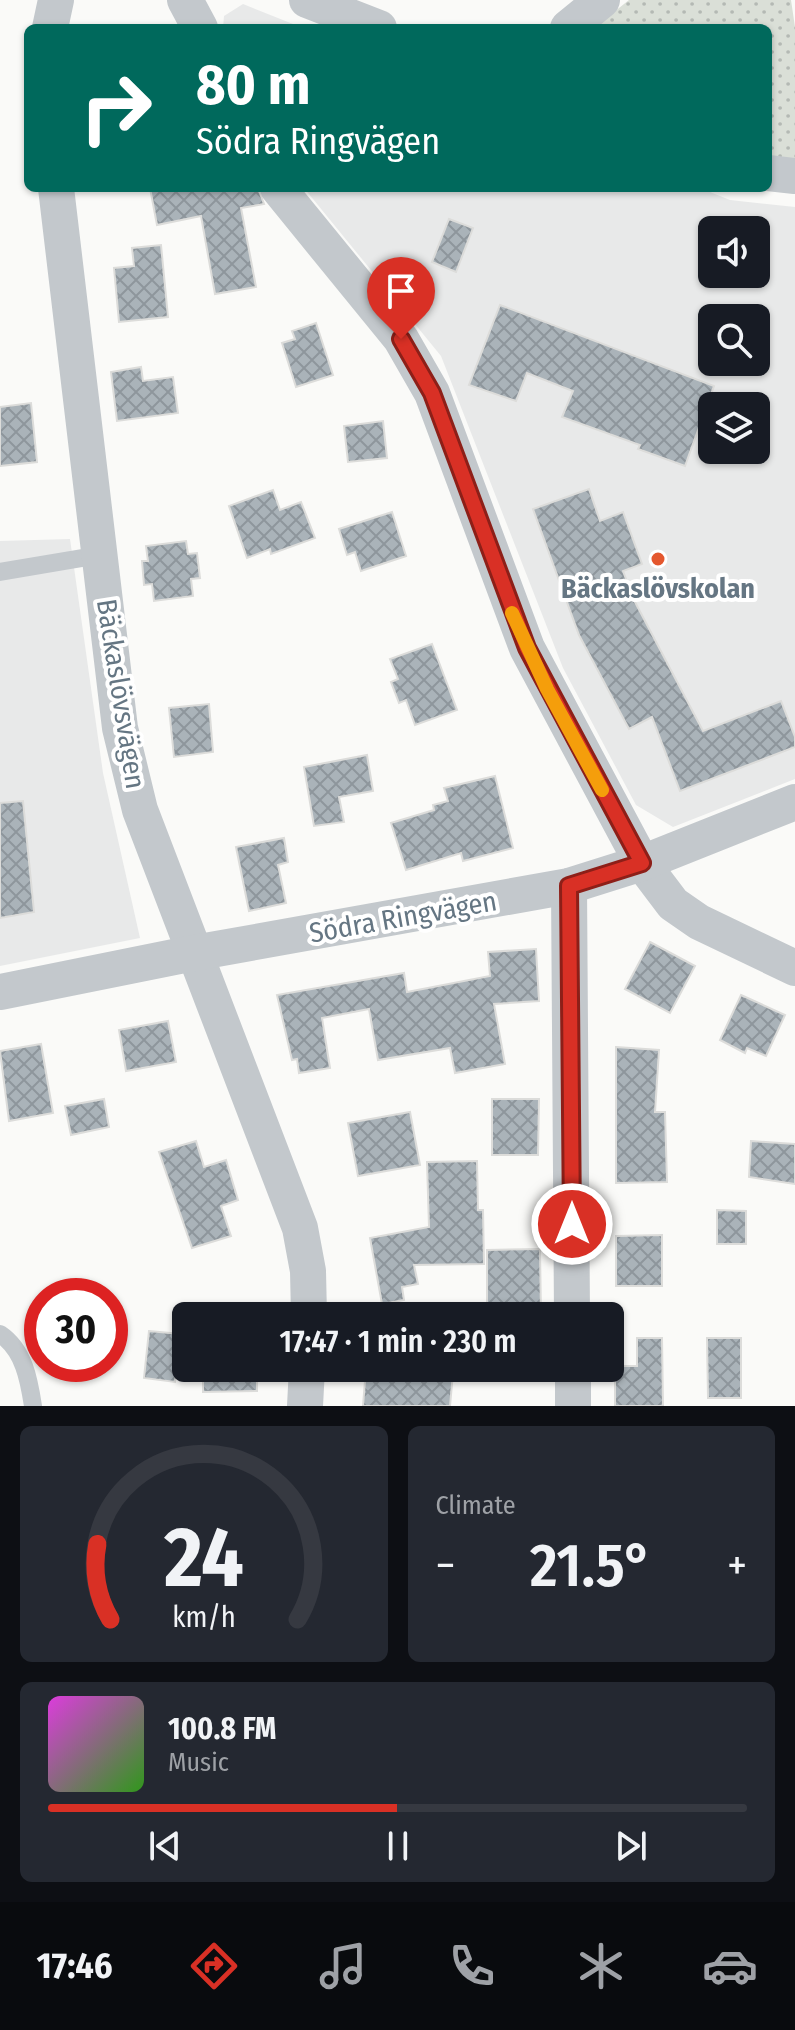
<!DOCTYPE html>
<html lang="en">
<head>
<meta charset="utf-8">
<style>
	body { margin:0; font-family:"Fira Sans Condensed",sans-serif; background:#242831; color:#f1f3f6; height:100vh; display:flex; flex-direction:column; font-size:30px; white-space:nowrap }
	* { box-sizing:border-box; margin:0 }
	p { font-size:26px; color:#9ea1a6 }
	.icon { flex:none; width:44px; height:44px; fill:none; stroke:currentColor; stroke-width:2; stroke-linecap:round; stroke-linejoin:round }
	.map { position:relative; height:1406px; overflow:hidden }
	.sheet { display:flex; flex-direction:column; gap:20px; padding:20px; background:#0d0f14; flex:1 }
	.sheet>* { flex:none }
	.banner { position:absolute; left:24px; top:24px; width:748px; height:168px; border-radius:12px; box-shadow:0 2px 6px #0004; background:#00695c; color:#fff; overflow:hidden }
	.buttons { position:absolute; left:698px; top:216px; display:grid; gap:16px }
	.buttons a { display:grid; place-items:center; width:72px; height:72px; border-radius:12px; background:#171b24; box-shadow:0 2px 6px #0004; font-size:40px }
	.speed { position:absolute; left:24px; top:1278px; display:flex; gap:16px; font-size:40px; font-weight:700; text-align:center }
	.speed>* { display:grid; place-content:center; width:104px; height:104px; border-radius:50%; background:#171b24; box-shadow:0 2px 6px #0004; line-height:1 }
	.speed .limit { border:12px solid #d22; background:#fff; color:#111 }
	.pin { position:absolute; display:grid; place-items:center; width:68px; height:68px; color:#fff; margin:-82px -34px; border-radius:50% 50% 50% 0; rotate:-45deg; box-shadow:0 0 8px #0007 }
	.pin .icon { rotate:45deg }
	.me { position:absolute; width:88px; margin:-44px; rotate:0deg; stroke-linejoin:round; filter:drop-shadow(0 0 6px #0008) }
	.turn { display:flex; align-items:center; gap:28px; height:168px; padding:0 40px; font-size:36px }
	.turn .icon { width:104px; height:104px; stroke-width:2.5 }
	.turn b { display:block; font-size:56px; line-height:68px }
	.big { font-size:60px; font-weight:600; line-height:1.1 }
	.sheet .tile { flex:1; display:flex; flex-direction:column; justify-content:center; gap:12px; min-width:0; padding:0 28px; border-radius:12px; background:#242831 }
	.sheet .dial { align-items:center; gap:0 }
	.dial svg { height:208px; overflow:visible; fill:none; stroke:#363941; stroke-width:7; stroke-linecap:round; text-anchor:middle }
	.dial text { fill:#f1f3f6; stroke:none }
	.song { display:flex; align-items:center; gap:24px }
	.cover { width:96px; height:96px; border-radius:12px; background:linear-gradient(135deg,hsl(300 70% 55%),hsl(110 70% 35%)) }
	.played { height:8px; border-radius:4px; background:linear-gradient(90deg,#d93025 50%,#363941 50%) }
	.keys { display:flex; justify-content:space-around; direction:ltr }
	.heat { display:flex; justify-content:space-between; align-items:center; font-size:44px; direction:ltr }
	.sheet .tiles { flex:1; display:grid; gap:20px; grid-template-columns:1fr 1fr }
	.tile:last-child { grid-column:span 2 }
	.trip { position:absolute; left:172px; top:1302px; width:452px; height:80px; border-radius:12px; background:#171b24; box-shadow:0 2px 6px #0004; font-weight:600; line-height:80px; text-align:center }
	.dock { display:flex; height:128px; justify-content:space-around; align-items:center; background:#090b0e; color:#9ea1a6 }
	.dock .icon { width:56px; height:56px }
	.dock .current { color:#d93025 }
	.dock b { font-size:36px; color:#f1f3f6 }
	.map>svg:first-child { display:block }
	.built { fill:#e8e9e9; fill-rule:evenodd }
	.park { fill:url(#park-dots) }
	.building { fill:url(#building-cross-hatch); stroke:#dcdcda; stroke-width:2 }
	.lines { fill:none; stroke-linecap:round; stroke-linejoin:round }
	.service { stroke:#c3c8cc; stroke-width:18 }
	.minor { stroke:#c3c8cc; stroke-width:36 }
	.route-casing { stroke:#8d1f18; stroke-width:20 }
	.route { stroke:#d93025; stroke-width:14 }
	.slow { stroke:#f59e0b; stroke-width:14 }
	.poi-dot { fill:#e4572e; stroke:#fff; stroke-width:3 }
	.labels { text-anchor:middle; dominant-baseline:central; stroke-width:8; stroke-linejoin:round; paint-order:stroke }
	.poi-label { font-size:28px; font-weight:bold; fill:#657683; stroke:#fff }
	.street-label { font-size:28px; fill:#657683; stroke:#fff }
</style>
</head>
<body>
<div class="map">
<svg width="795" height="1406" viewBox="0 0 795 1406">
	<defs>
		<pattern id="park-dots" width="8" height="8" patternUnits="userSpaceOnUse" patternTransform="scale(2)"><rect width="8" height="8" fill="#dadfd7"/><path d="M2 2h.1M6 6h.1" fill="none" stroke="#b4b9b4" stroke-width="1.8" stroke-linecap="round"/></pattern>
		<pattern id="building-cross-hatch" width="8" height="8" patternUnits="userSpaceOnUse" patternTransform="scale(2)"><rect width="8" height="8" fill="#aab3b9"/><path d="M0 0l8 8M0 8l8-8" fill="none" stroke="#8e969c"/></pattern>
	</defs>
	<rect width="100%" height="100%" fill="#fafaf8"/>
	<!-- built -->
	<g class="built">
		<polygon points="243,4 303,28 223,28 224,16"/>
		<path d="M304 188H700L730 200 795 207V779L673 827 636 805 563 668 441 356ZM712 230H756V274H712ZM712 318H756V362H712ZM712 406H756V450H712Z"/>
		<polygon points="70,539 103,773 140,938 0,966 0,541"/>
	</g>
	<!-- park -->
	<polygon class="park" points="629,0 791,0 795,27 795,159 768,162 768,28 594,28"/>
	<!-- building -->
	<g class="building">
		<polygon points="150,188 258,188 264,204 241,208 256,287 215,294 201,216 157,225"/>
		<polygon points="449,219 473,228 456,272 432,262"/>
		<polygon points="161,245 168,317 119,322 114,268 134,266 132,248"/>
		<polygon points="500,305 714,386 685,466 638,449 640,445 562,417 573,391 527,373 516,401 469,385"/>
		<polygon points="316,323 333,375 296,387 282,343 295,339 292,331"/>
		<polygon points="141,367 143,381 173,377 178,413 117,421 111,372"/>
		<polygon points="31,403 37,462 0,466 0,407"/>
		<polygon points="383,421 387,458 348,462 344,426"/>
		<polygon points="589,489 600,521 623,512 642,564 623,571 635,602 703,731 781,701 795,737 795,747 680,791 652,717 629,729 579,635 533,509"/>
		<polygon points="273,490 280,510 301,502 315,538 271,554 270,549 247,558 229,506"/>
		<polygon points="392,512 406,556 361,571 355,552 347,555 339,529"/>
		<polygon points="186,541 188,554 197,553 200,578 191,579 193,596 154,601 152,584 144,585 142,561 148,561 146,546"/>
		<polygon points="432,644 457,710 415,725 406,700 399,703 391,682 398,679 390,659"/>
		<polygon points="209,704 213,752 174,757 169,708"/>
		<polygon points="367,755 373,791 339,797 344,822 314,826 304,767"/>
		<polygon points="495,776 513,848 463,861 461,853 406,870 391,823 434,810 433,805 448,801 444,788"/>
		<polygon points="23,801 34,912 0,918 0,803"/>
		<polygon points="284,838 288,862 278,865 286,903 249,911 236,847"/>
		<polygon points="650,942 695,966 670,1013 625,989"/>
		<polygon points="536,949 539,1001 494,1004 505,1064 455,1073 450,1048 378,1060 369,1009 322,1018 330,1068 299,1073 297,1059 292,1060 277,995 404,973 407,992 490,976 488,952"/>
		<polygon points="741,995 785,1015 766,1056 747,1048 745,1053 720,1040"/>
		<polygon points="168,1021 176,1062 126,1071 119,1030"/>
		<polygon points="41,1044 53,1113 9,1121 0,1051"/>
		<polygon points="616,1047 659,1050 655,1112 665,1112 667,1182 616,1183"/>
		<polygon points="104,1099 109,1127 71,1135 65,1106"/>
		<polygon points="492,1099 539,1099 538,1155 492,1155"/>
		<polygon points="410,1112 420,1165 358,1176 348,1123"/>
		<polygon points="196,1141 204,1167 226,1160 238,1200 221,1206 231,1236 192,1248 159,1152"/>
		<polygon points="751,1141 795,1144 795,1184 749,1177"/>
		<polygon points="477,1161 478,1210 483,1210 484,1264 414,1265 418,1284 402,1287 404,1300 382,1304 370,1238 429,1227 427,1162"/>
		<polygon points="717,1210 746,1211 746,1244 717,1244"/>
		<polygon points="662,1235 662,1286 616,1286 616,1236"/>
		<polygon points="540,1249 541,1316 487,1316 487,1250"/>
		<polygon points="149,1331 180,1334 175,1382 144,1378"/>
		<polygon points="637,1338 662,1338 663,1406 615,1406 615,1366 637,1366"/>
		<polygon points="707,1338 741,1338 741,1398 708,1398"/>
		<polygon points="203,1368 257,1368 257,1391 203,1392"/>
		<polygon points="366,1368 453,1373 450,1406 363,1406"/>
	</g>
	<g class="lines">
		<!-- service -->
		<g class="service">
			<polyline points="0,572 100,555"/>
			<path d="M0 1334C24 1350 29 1380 33 1406"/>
		</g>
		<!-- minor -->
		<g class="minor">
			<polyline points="185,0 200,28"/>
			<polyline points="307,0 379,28"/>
			<polyline points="50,28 56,0"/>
			<polyline points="568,28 602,0"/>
			<polyline points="768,173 795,176"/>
			<polyline points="56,188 120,728 140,810 300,1228 308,1271 309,1316"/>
			<polyline points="278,188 401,339 432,393 527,648 642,863 673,904 699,922 795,968"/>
			<polyline points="569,886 572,1316"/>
			<polyline points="0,992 194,953 569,886 642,863 795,802"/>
			<polyline points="573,1368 573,1406"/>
			<polyline points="305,1406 307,1368"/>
		</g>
	</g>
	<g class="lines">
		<!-- route casing -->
		<g class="route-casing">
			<polyline id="route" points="401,339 432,393 527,648 642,863 569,886 572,1224"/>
		</g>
		<!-- route -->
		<use href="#route" class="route"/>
		<!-- slow -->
		<polyline class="slow" points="512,613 547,689 602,790"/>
	</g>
	<!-- markers -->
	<circle class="poi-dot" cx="658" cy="559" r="8"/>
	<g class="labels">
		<!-- poi labels -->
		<g class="poi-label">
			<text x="658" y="588">Bäckaslövskolan</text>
		</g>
		<!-- street labels -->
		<g class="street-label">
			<text transform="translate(121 694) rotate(81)">Bäckaslövsvägen</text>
			<text transform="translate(403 917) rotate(-10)">Södra Ringvägen</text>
		</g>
	</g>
</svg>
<div class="buttons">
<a><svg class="icon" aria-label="sound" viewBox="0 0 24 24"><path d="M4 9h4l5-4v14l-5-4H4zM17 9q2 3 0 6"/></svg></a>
<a><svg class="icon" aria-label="search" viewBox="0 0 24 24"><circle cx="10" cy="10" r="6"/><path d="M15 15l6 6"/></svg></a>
<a><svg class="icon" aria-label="layers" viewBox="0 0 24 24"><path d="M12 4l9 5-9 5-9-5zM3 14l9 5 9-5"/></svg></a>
</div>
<div class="speed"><div class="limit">30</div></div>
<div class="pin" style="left:401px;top:339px;background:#d93025"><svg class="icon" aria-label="arrive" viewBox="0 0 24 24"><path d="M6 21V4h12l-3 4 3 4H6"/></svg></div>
<svg class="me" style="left:572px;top:1224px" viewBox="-20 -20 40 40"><circle r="17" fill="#d93025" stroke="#fff" stroke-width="3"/><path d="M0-11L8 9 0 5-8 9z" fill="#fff"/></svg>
<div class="trip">17:47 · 1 min · 230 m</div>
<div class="banner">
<div class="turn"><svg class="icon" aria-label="right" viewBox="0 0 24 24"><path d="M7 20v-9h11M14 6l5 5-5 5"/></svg><div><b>80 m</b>Södra Ringvägen</div></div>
</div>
</div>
<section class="sheet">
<div class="tiles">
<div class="tile dial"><svg viewBox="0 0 100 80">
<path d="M14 69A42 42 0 1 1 86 69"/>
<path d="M14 69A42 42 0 0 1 9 40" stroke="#d93025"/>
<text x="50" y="56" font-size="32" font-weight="700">24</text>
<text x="50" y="72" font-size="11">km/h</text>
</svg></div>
<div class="tile"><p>Climate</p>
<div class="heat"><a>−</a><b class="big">21.5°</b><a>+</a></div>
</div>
<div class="tile">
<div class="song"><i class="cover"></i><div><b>100.8 FM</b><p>Music</p></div></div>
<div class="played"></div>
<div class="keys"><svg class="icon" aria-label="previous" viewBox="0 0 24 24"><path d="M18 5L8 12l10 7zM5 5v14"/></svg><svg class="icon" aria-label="pause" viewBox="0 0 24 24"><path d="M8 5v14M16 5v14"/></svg><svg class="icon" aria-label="next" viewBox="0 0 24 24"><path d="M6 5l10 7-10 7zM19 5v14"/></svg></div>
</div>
</div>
</section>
<nav class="dock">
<b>17:46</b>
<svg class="icon current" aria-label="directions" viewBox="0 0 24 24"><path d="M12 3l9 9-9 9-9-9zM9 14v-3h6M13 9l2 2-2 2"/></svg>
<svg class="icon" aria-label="music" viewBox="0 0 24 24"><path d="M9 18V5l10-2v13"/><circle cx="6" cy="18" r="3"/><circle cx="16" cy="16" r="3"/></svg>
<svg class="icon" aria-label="phone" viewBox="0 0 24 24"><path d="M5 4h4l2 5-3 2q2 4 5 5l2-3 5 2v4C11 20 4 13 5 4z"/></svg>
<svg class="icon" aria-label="climate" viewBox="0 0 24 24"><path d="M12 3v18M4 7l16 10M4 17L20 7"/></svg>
<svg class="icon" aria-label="car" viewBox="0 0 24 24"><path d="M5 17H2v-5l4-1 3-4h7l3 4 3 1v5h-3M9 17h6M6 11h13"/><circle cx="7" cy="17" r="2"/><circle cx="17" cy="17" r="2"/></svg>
</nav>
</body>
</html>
